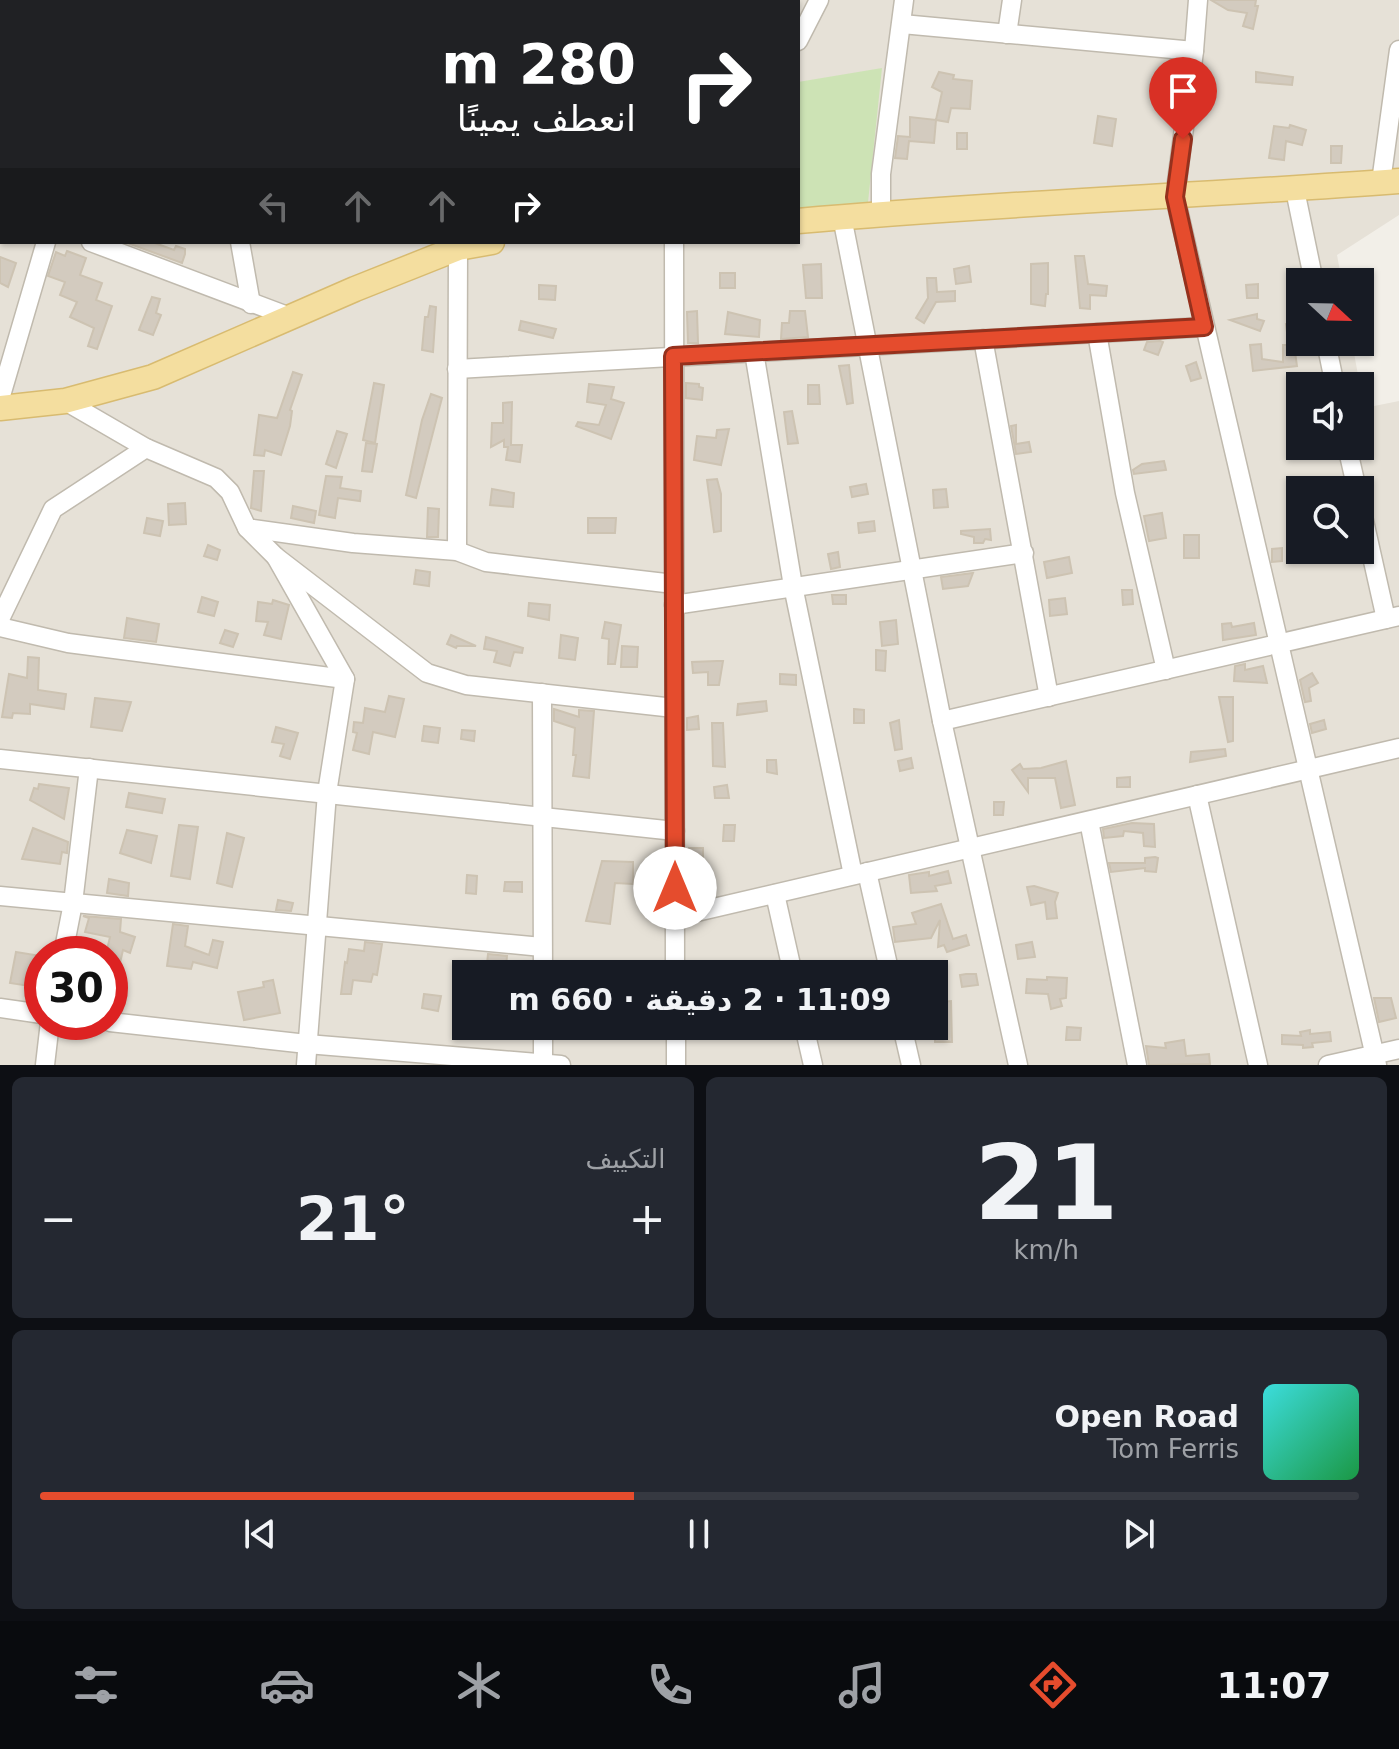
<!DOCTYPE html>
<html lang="ar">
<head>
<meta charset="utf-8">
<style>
	body { margin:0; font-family:"DejaVu Sans","Noto Naskh Arabic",sans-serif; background:#242831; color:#f1f3f6; direction:rtl; height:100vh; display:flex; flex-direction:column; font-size:30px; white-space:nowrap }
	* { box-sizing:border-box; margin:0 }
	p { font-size:26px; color:#9ea1a6 }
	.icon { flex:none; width:44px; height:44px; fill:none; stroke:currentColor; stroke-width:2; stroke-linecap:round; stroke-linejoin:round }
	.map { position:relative; height:1065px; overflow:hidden; direction:ltr }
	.side { display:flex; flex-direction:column; gap:12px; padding:12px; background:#0d0f14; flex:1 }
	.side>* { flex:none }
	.hud { position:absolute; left:0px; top:0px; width:800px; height:244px; box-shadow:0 2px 6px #0004; direction:rtl; background:#202124; color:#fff; overflow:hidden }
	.needle { width:52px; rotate:112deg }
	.controls { position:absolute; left:1286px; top:268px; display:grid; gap:16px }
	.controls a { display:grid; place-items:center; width:88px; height:88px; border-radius:0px; background:#171b24; box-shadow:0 2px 6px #0004; font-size:40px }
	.speed { position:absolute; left:24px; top:936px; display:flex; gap:16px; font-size:40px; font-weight:700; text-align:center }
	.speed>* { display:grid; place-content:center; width:104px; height:104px; border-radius:50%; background:#171b24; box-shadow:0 2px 6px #0004; line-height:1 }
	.speed .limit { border:12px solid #d22; background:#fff; color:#111 }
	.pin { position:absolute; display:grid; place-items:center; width:68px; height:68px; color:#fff; margin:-82px -34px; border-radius:50% 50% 50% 0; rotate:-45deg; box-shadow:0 0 8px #0007 }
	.pin .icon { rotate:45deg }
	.me { position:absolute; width:88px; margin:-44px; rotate:0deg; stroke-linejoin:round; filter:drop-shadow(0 0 6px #0008) }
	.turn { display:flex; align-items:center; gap:28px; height:168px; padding:0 32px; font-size:36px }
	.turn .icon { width:104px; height:104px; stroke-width:2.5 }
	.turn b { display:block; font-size:56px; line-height:68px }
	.lanes { display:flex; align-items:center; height:76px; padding:0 32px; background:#0003; justify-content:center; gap:40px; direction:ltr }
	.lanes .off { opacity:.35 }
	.big { font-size:60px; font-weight:600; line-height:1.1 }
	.side .card { flex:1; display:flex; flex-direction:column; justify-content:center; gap:12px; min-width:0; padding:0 28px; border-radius:12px; background:#242831 }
	.side .dial { align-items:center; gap:0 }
	.dial b { font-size:104px; line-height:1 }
	.song { display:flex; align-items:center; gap:24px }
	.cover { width:96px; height:96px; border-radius:12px; background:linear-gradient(135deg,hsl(180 70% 55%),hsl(140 70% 35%)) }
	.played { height:8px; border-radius:4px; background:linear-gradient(90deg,#e54c2d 45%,#363941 45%) }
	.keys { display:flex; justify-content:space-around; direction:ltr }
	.heat { display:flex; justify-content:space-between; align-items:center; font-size:44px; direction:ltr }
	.side .tiles { flex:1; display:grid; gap:12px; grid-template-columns:1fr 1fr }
	.card:last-child { grid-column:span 2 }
	.trip { position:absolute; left:452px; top:960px; width:496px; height:80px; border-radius:0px; background:#171b24; box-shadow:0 2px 6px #0004; font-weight:600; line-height:80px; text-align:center; direction:rtl }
	.tabs { display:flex; height:128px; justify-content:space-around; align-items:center; background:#090b0e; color:#9ea1a6 }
	.tabs .icon { width:56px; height:56px }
	.tabs .selected { color:#e54c2d }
	.tabs b { font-size:36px; color:#f1f3f6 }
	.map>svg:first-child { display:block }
	.residential { fill:#e6e1d7; fill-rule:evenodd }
	.green { fill:#cde3b5 }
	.building { fill:#d3cbbf; stroke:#cdc3b2; stroke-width:2 }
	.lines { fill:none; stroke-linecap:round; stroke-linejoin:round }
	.minor-casing { stroke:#c0baae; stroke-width:21 }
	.major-casing { stroke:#d8bb70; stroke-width:27 }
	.minor { stroke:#fff; stroke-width:18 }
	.major { stroke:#f4de9f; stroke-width:24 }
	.route-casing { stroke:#95311d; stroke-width:20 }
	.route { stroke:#e54c2d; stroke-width:14 }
</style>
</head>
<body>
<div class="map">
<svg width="1399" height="1065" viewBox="0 0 1399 1065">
	<rect width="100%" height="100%" fill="#f2efe8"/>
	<!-- residential -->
	<path class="residential" d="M0 0 198 2H2V242H798V2H651L654 0H1399V215L1337 255 1342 282H1300V342H1352L1364 408 1399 401V1065H0ZM1300 386H1360V446H1300ZM1300 490H1360V550H1300ZM42 954H110V1022H42ZM466 974H934V1026H466Z"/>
	<!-- green -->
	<polygon class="green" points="882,68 867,212 798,214 798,82"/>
	<!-- building -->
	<g class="building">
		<polygon points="1211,0 1256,0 1255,6 1258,6 1253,29 1243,26 1247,13 1228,10"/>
		<polygon points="939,72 954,75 953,79 972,81 970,109 951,108 948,122 936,120 934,143 909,141 907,159 895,158 898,136 910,137 910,117 936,120 942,92 932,87"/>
		<polygon points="1256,72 1293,77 1292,85 1256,82"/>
		<polygon points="1098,116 1116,119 1112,146 1094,143"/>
		<polygon points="1290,125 1306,130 1302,145 1286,141 1284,160 1269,158 1274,126 1289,128"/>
		<rect x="957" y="133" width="10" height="16"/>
		<polygon points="1331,146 1342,146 1341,163 1331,163"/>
		<polygon points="125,242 152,242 174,250 176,246 185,249 185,254 182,263"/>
		<polygon points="67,251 86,258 80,275 102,283 96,300 112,306 97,349 88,346 94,328 70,317 77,302 60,295 65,282 48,276 56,252 65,256"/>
		<polygon points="1075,256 1084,256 1088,284 1107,286 1106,296 1090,295 1090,309 1080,308"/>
		<polygon points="0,257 16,263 8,287 0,283"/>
		<polygon points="1048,263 1048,294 1046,294 1045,306 1031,304 1031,264"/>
		<polygon points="821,264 822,298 806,298 803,265"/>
		<polygon points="969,266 971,282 956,284 954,269"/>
		<rect x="720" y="273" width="15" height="15"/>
		<polygon points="927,278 936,278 937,292 955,291 955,301 936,302 924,323 916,318 928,298"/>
		<polygon points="1258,284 1258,298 1247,298 1246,285"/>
		<polygon points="539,285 556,286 555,300 539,299"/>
		<polygon points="152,297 160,299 156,313 161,315 153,335 139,330"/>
		<polygon points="430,306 436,307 433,352 422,350 425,317 428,317"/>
		<polygon points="697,311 698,343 688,343 687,312"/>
		<polygon points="790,311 805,311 808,337 781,339 782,323 789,323"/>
		<polygon points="728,312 760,320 759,337 725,334"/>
		<polygon points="1257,314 1257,319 1264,321 1260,331 1230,320"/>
		<polygon points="521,321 556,329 553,338 519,330"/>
		<polygon points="1300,322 1300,338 1288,340 1286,324"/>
		<polygon points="1160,341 1163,342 1158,355 1144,350 1147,342"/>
		<polygon points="1261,344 1262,359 1283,362 1283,345 1294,345 1297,366 1253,371 1250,345"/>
		<polygon points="1196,362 1201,378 1191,381 1186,366"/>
		<polygon points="849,365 853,403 847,404 839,366"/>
		<polygon points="293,372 302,375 290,410 292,411 290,426 281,455 265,450 264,456 254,455 259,415 277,418"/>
		<polygon points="374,383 384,385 375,443 363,440"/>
		<polygon points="686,383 699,384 699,387 703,388 702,400 686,398"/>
		<polygon points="589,384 614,387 611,399 624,403 611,439 576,426 578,422 599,425 606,405 587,402"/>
		<polygon points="808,385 819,385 820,404 808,404"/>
		<polygon points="431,394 442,398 416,498 406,495 422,420"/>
		<polygon points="512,402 511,445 522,445 520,462 506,460 508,447 504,447 504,440 491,447 492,423 503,423 503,403"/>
		<polygon points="792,411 798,443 788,444 784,412"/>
		<polygon points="1016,425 1016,444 1029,442 1031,452 1016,454 1011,426"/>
		<polygon points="729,429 721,465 694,460 697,436 716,438 717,430"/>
		<polygon points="337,431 347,434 336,468 326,464"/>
		<polygon points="366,443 377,444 372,472 362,471"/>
		<polygon points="1164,461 1166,470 1134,474 1133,470 1142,464"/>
		<polygon points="254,471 264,471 261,511 251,508"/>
		<polygon points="326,476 342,477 340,488 361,491 360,501 338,498 335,518 319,515"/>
		<polygon points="717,479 721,494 721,531 714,532 707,480"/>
		<polygon points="866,484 868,494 852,497 850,487"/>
		<polygon points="492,489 514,493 513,507 490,505"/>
		<polygon points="946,489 948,507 934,508 933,490"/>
		<polygon points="185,503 186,524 169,525 168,504"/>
		<polygon points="293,506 316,511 314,523 291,518"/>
		<polygon points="428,508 439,509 438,537 427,537"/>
		<polygon points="1162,513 1166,538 1149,541 1144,516"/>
		<polygon points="147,518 163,521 160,536 144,533"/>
		<polygon points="588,518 616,518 615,533 588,533"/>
		<polygon points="874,521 875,531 859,533 858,523"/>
		<polygon points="990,529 991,540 985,539 983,543 974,543 974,537 961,534 961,531"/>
		<rect x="1184" y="535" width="15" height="23"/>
		<polygon points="208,545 220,550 217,560 204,556"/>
		<polygon points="1282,548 1282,561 1272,562 1272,549"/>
		<polygon points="838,552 840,567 831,569 828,554"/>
		<polygon points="1069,557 1072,573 1047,578 1044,562"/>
		<polygon points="416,570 430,572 429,586 414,584"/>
		<polygon points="973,573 968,586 943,589 941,577"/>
		<polygon points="1122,590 1132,590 1133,604 1123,605"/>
		<polygon points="832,595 846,595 846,604 833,604"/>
		<polygon points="202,597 218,602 214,616 198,612"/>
		<polygon points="1065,598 1067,614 1050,616 1049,600"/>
		<polygon points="273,600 289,605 281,639 264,635 268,622 256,621 258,602 272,604"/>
		<polygon points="529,603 550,605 549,620 528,616"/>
		<polygon points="127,618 159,624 156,642 124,638"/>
		<polygon points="896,620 898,644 882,646 880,622"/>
		<polygon points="605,622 621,625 615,664 608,664 609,639 602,638"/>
		<polygon points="1231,623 1232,627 1254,623 1256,635 1223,640 1222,624"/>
		<polygon points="225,630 238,634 233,647 220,643"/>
		<polygon points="451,635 476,646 457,646 456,648 447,644"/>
		<polygon points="561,635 578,638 575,660 559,658"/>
		<polygon points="486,637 523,648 522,653 514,652 510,666 494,662 497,651 484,649"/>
		<polygon points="622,646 638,647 637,667 621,667"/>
		<polygon points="876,650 886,651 885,671 876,670"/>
		<polygon points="28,657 39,658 38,690 66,694 64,709 30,704 30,714 13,713 12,718 2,717 9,674 27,678"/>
		<polygon points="717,661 723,661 719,685 708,685 708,672 693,673 692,662"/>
		<polygon points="1245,664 1245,670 1263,666 1267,683 1234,681 1235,666"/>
		<polygon points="1312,673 1318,683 1309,688 1311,701 1305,702 1300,680"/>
		<polygon points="780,674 796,675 796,685 780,684"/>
		<polygon points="389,696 404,699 395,737 373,732 369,754 353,750 357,733 353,732 354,722 363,723 365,708 385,712"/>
		<polygon points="1219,697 1233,697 1233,741 1228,742"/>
		<polygon points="95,698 131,702 122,731 91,727"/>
		<polygon points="766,701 767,711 737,715 738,704"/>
		<polygon points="554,709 579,717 579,710 594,711 589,778 573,776 576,755 573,755 575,728 554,721"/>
		<polygon points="854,709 864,710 864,723 854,723"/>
		<polygon points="698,716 699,729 687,730 687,718"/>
		<polygon points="899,720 902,749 895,750 890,723"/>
		<polygon points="1324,720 1326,729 1312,733 1310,724"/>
		<polygon points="712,723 723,723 725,767 713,766"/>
		<polygon points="424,726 440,728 438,743 422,741"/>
		<polygon points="276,727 298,733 290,759 280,756 284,744 272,742"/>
		<polygon points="462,730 475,731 474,741 461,739"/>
		<polygon points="1225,749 1226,756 1190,762 1191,752"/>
		<polygon points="911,758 913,768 900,771 898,761"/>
		<polygon points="767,760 776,760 777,774 767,772"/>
		<polygon points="1066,761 1075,805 1061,808 1055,778 1028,778 1028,792 1012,770 1020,764 1023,769 1041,768"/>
		<polygon points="1130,777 1130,787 1117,787 1117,778"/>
		<polygon points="39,784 69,788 64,819 30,800 34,788 38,789"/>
		<polygon points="727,785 729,798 715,798 714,787"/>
		<polygon points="129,793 165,799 162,813 126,807"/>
		<polygon points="994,802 1004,802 1003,815 994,815"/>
		<polygon points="1132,823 1154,824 1155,847 1144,846 1143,833 1124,831 1123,836 1104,838 1103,829"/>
		<polygon points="179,825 198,827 190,879 171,876"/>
		<polygon points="724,825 735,825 734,841 723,841"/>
		<polygon points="33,828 68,842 67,853 62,852 60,864 22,859"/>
		<polygon points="127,830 157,836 151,863 120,853"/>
		<polygon points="227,833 244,838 232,887 217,883"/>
		<polygon points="689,848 703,848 703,860 688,860"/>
		<polygon points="1155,857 1158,858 1156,872 1145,871 1145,868 1111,872 1109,863 1145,863 1145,858"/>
		<polygon points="602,861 633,862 633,884 615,883 610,924 586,921"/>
		<polygon points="948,871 951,883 935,886 937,891 911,893 909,875 929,872 929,876"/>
		<polygon points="467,875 477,876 476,894 466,893"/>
		<polygon points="109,879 129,883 128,896 107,893"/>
		<polygon points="505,882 522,882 522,892 504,891"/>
		<polygon points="1034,886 1058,893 1055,902 1057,918 1047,919 1045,902 1031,905 1027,887"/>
		<polygon points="278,900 293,903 291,911 276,910"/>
		<polygon points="941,904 953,939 966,935 969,945 947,952 944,945 938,947 940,920 931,938 895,942 893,927 916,924 912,913"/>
		<polygon points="83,916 121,919 120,932 135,937 130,953 123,950 114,989 110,989 110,954 106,954 110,937 85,932 89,918"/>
		<polygon points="173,924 188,926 185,946 209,955 213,940 223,942 217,968 193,962 191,969 167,966"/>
		<polygon points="365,942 382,944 377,975 373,974 371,982 353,980 351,994 341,994 345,962 347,963 349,949 364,951"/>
		<polygon points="1032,942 1035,957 1018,959 1016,945"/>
		<polygon points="16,952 41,956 35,985 42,986 42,999 29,998 30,986 10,983"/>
		<polygon points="488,954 507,956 506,967 498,966 497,973 486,973"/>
		<polygon points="966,974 976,974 978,985 962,987 960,975"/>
		<polygon points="1047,977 1067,978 1066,998 1060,999 1062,1006 1051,1009 1048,994 1026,993 1027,979 1047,980"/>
		<polygon points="273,980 280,1013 244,1020 238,992 264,987 263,982"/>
		<polygon points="424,994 441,996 438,1011 422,1008"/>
		<polygon points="1374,998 1391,998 1396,1018 1379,1022"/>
		<polygon points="951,1001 952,1042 935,1042 935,1026 942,1026 942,1002"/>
		<polygon points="1067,1027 1081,1028 1080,1040 1066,1040"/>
		<polygon points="1310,1030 1310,1034 1330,1032 1331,1041 1312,1043 1313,1047 1303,1048 1303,1045 1282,1044 1282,1035 1301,1036 1300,1032"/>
		<polygon points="1184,1040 1186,1056 1209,1054 1210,1064 1149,1065 1146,1046 1166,1048 1165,1043"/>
	</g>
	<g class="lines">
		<!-- minor casing -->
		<g class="minor-casing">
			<g id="minor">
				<polyline points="117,0 119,2"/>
				<polyline points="1198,0 1194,51 1175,197 1377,1065"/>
				<polyline points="902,24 1194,51"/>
				<polyline points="1007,34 1012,0"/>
				<polyline points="798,41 819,0"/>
				<polyline points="1381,182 1399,50"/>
				<polyline points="1295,190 1314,282"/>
				<polyline points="0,207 2,208"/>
				<polyline points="881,213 881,174 904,0"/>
				<polyline points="842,217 942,721 1018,1065"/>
				<polyline points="91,242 290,317"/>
				<polyline points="240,242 251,304"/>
				<polyline points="674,242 675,974"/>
				<polyline points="1097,333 1125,493 1166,670"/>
				<polyline points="983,339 1049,697"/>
				<polyline points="1326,342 1335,386"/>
				<polyline points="754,352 793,586 853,875"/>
				<polyline points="457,369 1204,327"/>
				<polyline points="0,399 46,242"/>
				<polyline points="65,401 146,448 216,478 230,492 247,528 353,543 457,551 486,562 674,584"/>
				<polyline points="1347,446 1357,490"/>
				<polyline points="1360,503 1386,619"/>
				<polyline points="247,528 276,557 427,673 466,685 674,708"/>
				<polyline points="457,551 458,248 466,242"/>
				<polyline points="276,557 345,679 327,793 306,1065"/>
				<polyline points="674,605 1024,553"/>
				<polyline points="0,619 53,509 146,448"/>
				<polyline points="0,627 68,643 345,679"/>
				<polyline points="542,693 543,974"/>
				<polyline points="942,721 1399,616"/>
				<polyline points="0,759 675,831"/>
				<polyline points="1197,795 1258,1065"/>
				<polyline points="1089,821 1137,1065"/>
				<polyline points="867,872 890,974"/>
				<polyline points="775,894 793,974"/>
				<polyline points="0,896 542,947"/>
				<polyline points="675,917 1399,748"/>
				<polyline points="63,954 73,903 89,768"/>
				<polyline points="0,1008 42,1014"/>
				<polyline points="110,1022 307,1044 561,1065"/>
				<polyline points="543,1026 543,1065"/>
				<polyline points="676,1026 676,1065"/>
				<polyline points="804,1026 813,1065"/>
				<polyline points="902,1026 911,1065"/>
				<polyline points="45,1065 50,1022"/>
				<polyline points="1328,1065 1399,1049"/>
			</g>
		</g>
		<!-- major casing -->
		<g class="major-casing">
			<g id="major">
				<path d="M798 221C998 203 1199 196 1399 181"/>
				<polyline points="0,408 65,401 153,377 355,289 458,248 492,242"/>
			</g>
		</g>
		<!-- minor -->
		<use href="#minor" class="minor"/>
		<!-- major -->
		<use href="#major" class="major"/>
	</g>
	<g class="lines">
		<!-- route casing -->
		<g class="route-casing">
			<polyline id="route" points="675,888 673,356 1204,327 1175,197 1183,139"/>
		</g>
		<!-- route -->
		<use href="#route" class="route"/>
	</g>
</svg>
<div class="controls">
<a><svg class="needle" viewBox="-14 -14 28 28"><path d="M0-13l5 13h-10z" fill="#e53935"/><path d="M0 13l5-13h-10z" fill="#9ea1a6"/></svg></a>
<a><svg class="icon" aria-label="sound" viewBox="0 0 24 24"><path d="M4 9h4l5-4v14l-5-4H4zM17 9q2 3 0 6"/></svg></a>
<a><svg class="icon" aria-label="search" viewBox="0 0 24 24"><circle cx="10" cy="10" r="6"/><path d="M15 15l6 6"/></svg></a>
</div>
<div class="speed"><div class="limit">30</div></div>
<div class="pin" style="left:1183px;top:139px;background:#d93025"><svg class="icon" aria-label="arrive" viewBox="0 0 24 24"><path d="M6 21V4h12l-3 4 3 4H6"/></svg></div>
<svg class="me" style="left:675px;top:888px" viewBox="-20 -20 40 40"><circle r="19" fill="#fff"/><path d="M0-13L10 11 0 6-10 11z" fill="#e54c2d"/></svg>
<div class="trip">11:09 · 2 دقيقة · 660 m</div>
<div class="hud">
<div class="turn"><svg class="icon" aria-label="right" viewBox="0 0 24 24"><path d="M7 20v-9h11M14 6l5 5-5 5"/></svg><div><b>280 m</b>انعطف يمينًا</div></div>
<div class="lanes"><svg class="icon off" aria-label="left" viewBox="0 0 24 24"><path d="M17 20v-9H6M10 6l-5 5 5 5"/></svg><svg class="icon off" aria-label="ahead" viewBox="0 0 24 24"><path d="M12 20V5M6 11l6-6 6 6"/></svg><svg class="icon off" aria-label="ahead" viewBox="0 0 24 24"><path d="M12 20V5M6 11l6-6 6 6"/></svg><svg class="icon" aria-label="right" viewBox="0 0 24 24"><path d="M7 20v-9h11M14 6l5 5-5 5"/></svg></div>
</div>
</div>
<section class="side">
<div class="tiles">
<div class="card dial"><b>21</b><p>km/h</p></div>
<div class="card"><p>التكييف</p>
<div class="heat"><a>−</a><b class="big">21°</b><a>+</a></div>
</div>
<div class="card">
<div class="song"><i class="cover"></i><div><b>Open Road</b><p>Tom Ferris</p></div></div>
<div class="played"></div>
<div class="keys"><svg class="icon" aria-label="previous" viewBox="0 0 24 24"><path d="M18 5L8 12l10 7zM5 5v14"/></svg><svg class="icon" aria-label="pause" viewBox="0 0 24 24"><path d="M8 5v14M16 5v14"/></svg><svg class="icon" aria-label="next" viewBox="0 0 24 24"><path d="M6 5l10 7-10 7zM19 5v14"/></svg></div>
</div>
</div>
</section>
<nav class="tabs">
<b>11:07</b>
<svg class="icon selected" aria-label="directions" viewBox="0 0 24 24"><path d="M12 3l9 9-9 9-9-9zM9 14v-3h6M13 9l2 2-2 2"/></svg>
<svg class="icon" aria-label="music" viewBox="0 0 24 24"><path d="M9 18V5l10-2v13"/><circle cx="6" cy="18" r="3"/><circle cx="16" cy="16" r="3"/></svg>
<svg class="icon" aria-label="phone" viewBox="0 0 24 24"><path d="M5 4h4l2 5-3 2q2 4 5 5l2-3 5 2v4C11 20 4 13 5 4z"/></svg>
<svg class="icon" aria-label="climate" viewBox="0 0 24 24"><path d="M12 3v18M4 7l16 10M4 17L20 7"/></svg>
<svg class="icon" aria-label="car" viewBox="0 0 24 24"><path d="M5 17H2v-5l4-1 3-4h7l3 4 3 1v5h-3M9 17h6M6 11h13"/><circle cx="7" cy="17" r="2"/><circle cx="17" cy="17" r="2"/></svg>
<svg class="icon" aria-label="filters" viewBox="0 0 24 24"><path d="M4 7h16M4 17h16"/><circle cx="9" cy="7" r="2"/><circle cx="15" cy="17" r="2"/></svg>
</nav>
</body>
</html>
